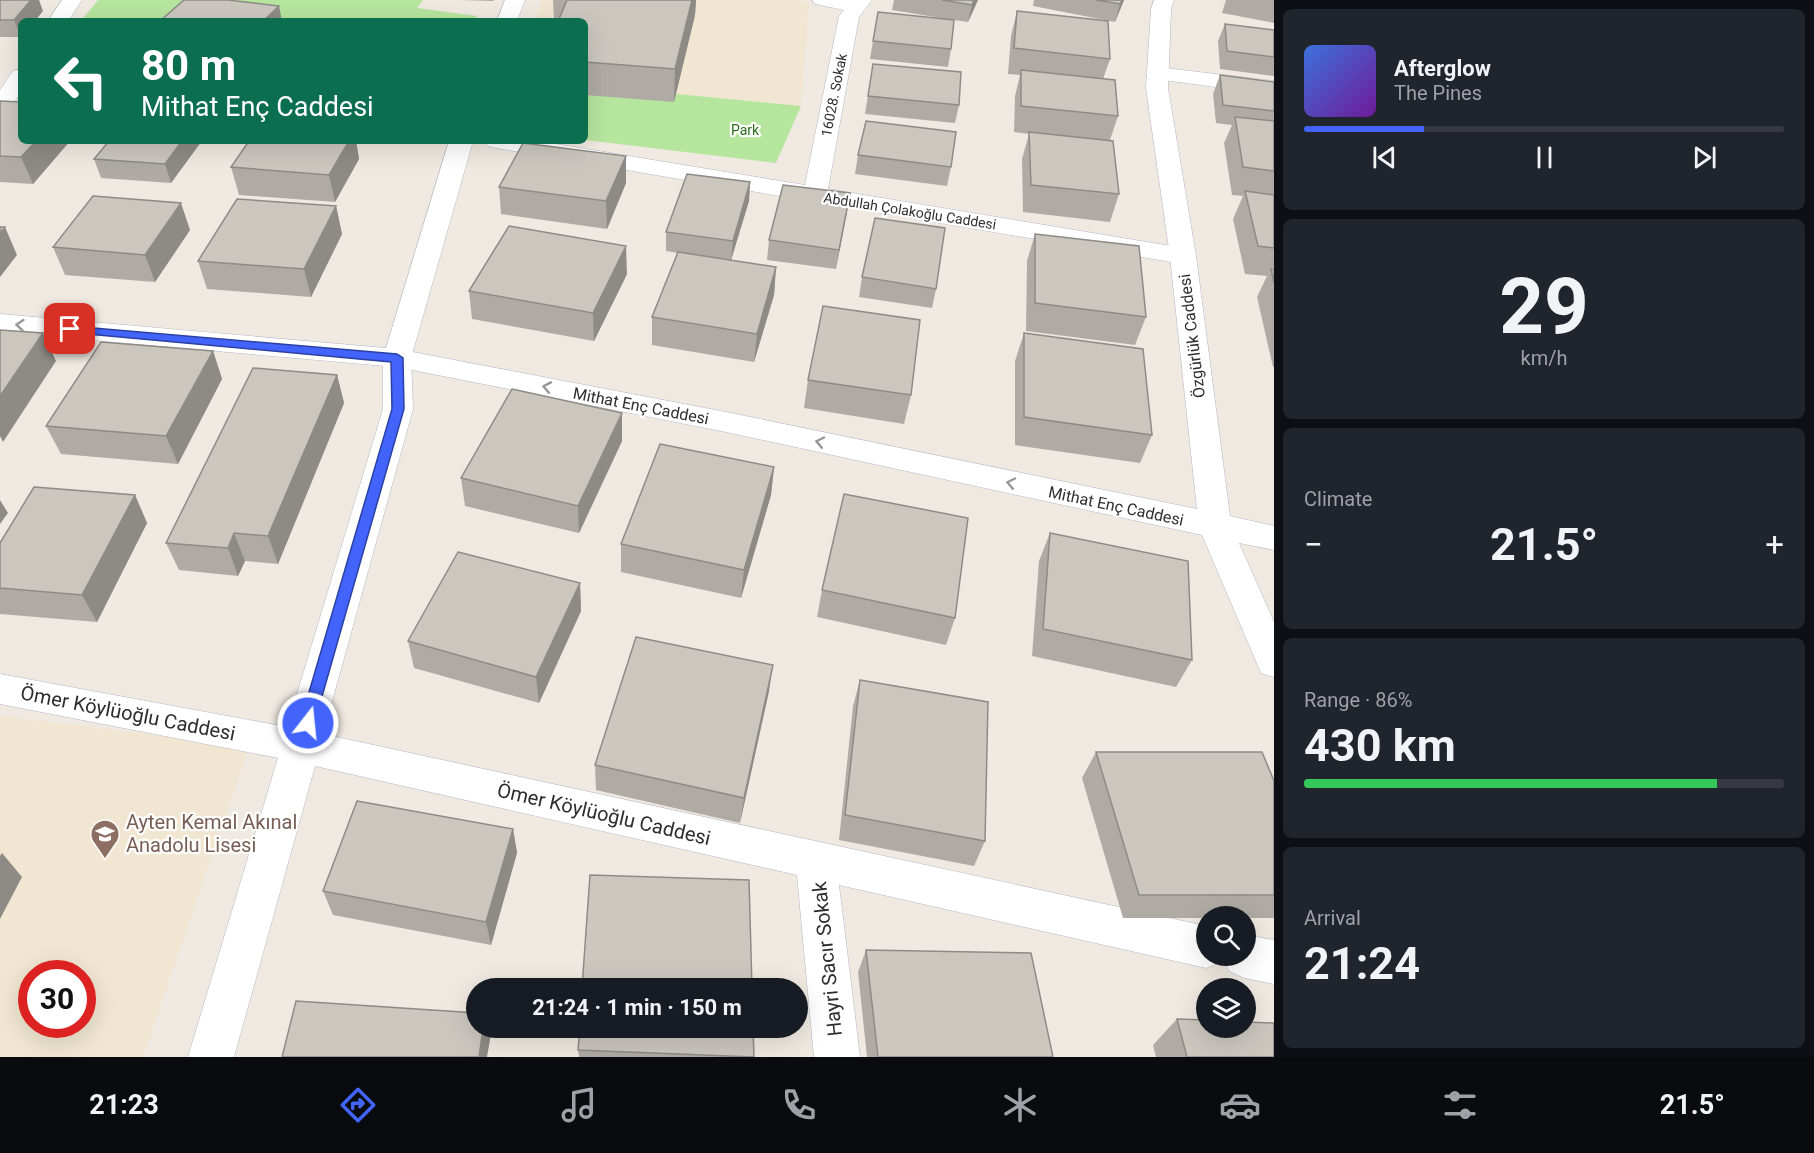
<!DOCTYPE html>
<html lang="en">
<head>
<meta charset="utf-8">
<style>
	body { margin:0; font-family:Roboto,sans-serif; background:#20242c; color:#f1f3f6; height:100vh; display:flex; flex-direction:column; font-size:22px; white-space:nowrap }
	* { box-sizing:border-box; margin:0 }
	p { font-size:20px; color:#9ea1a6 }
	.icon { flex:none; width:33px; height:33px; fill:none; stroke:currentColor; stroke-width:2; stroke-linecap:round; stroke-linejoin:round }
	.map { position:relative; flex:1; overflow:hidden }
	.sheet { display:flex; flex-direction:column; gap:9px; padding:9px; background:#0d0f14; width:540px }
	.sheet>* { flex:none }
	.banner { position:absolute; left:18px; top:18px; width:570px; height:126px; border-radius:9px; box-shadow:0 6px 24px #0002; background:#0b6e4f; color:#fff; overflow:hidden }
	.buttons { position:absolute; left:1196px; top:906px; display:grid; gap:12px }
	.buttons a { display:grid; place-items:center; width:60px; height:60px; border-radius:50%; background:#171b24; box-shadow:0 6px 24px #0002; font-size:30px }
	.speed { position:absolute; left:18px; top:960px; display:flex; gap:12px; font-size:30px; font-weight:700; text-align:center }
	.speed>* { display:grid; place-content:center; width:78px; height:78px; border-radius:50%; background:#171b24; box-shadow:0 6px 24px #0002; line-height:1 }
	.speed .limit { border:9px solid #d22; background:#fff; color:#111 }
	.pin { position:absolute; display:grid; place-items:center; width:51px; height:51px; color:#fff; margin:-26px; border-radius:12px; box-shadow:0 3px 9px #0006 }
	.me { position:absolute; width:66px; margin:-33px; rotate:16deg; stroke-linejoin:round; filter:drop-shadow(0 0 4px #0008) }
	.turn { display:flex; align-items:center; gap:21px; height:126px; padding:0 24px; font-size:27px }
	.turn .icon { width:78px; height:78px; stroke-width:2.5 }
	.turn b { display:block; font-size:42px; line-height:51px }
	.big { font-size:45px; font-weight:700; line-height:1.1 }
	.sheet .widget { flex:1; display:flex; flex-direction:column; justify-content:center; gap:9px; min-width:0; padding:0 21px; border-radius:9px; background:#20242c }
	.sheet .dial { align-items:center; gap:0 }
	.dial b { font-size:78px; line-height:1 }
	.song { display:flex; align-items:center; gap:18px }
	.cover { width:72px; height:72px; border-radius:9px; background:linear-gradient(135deg,hsl(220 70% 55%),hsl(280 70% 35%)) }
	.played { height:6px; border-radius:3px; background:linear-gradient(90deg,#4264fb 25%,#363941 25%) }
	.keys { display:flex; justify-content:space-around; direction:ltr }
	.heat { display:flex; justify-content:space-between; align-items:center; font-size:33px; direction:ltr }
	.charge { height:9px; border-radius:4px; background:linear-gradient(90deg,#34c759 86%,#363941 0) }
	.trip { position:absolute; left:466px; top:978px; width:342px; height:60px; border-radius:30px; background:#171b24; box-shadow:0 6px 24px #0002; font-weight:700; line-height:60px; text-align:center }
	.tab-bar { display:flex; height:96px; justify-content:space-around; align-items:center; background:#090b0e; color:#9ea1a6 }
	.tab-bar .icon { width:42px; height:42px }
	.tab-bar .active { color:#4264fb }
	.tab-bar b { font-size:27px; color:#f1f3f6 }
	main { display:flex; flex:1; min-height:0 }
	.map>svg:first-child { display:block }
	.education { fill:#f0e6d1; fill-rule:evenodd }
	.green { fill:#b6e59e }
	.lines { fill:none; stroke-linecap:round; stroke-linejoin:round }
	.minor-casing { stroke:#b4b7c1; stroke-width:1 }
	.tertiary-casing { stroke:#b4b7c1; stroke-width:1 }
	.minor { fill:#fff; fill-rule:evenodd }
	.tertiary { fill:#fff; fill-rule:evenodd }
	.wall { fill:#afaba4 }
	.shaded-wall { fill:#8e8b86 }
	.building { fill:#cbc7bf; stroke:#8e8b86; stroke-width:1.5 }
	.oneway { stroke:#969696 }
	.route { fill:#4264fb; stroke:#2b41a3; stroke-width:1.5 }
	.labels { text-anchor:middle; dominant-baseline:central; stroke-width:4.5; stroke-linejoin:round; paint-order:stroke }
	.far-street-label { font-size:14px; fill:#2e2e2e; stroke:#fff }
	.far-park-label { font-size:14px; fill:#2c6e1b; stroke:#fff }
	.street-label { font-size:16px; fill:#2e2e2e; stroke:#fff }
	.near-street-label { font-size:20px; fill:#2e2e2e; stroke:#fff }
	.near-education-label { font-size:20px; fill:#785e54; stroke:#fff; text-anchor:start }
</style>
</head>
<body>
<main>
<div class="map">
<svg width="1274" height="1057" viewBox="0 0 1274 1057">
	<rect width="100%" height="100%" fill="#efe9e1"/>
	<!-- education -->
	<g class="education">
		<polygon points="542,0 790,0 809,3 801,106 585,85 585,21 535,21"/>
		<path d="M0 716 249 747 143 1057H0ZM32 974H82V1024H32Z"/>
	</g>
	<!-- green -->
	<g class="green">
		<polygon points="98,0 423,0 417,8 477,16 475,21 81,21"/>
		<polygon points="585,85 801,106 776,163 585,140"/>
	</g>
	<g class="lines">
		<!-- minor casing -->
		<g class="minor-casing">
			<g id="minor">
				<polygon points="62,0 82,0 68,21 48,21"/>
				<polygon points="505,0 525,0 517,21 497,21"/>
				<polygon points="812,0 872,0 859,17 828,189 1183,248 1192,250 1196,256 1192,262 1183,264 496,148 488,146 484,141 538,141 805,185 839,16 844,10 815,4"/>
				<polygon points="1157,67 1274,81 1274,95 1149,78 1146,73 1149,68"/>
				<polygon points="21,69 21,92 9,110 0,111 0,90 13,71"/>
				<polygon points="449,141 473,141 411,358 413,409 323,734 1206,926 1206,956 1245,956 1245,935 1274,940 1274,984 1244,978 1229,971 1223,958 1221,962 1206,968 839,885 860,1057 814,1057 797,875 315,766 234,1057 188,1057 278,758 0,704 0,674 287,727 383,409 383,358"/>
			</g>
		</g>
		<!-- tertiary casing -->
		<g class="tertiary-casing">
			<polygon id="tertiary" points="1154,0 1174,0 1171,9 1168,88 1196,256 1230,516 1274,526 1274,550 1239,543 1274,622 1274,677 1261,673 1202,535 726,432 397,367 0,332 0,314 397,349 726,412 1197,509 1170,256 1146,88 1151,9"/>
		</g>
		<!-- minor -->
		<use href="#minor" class="minor"/>
		<!-- tertiary -->
		<use href="#tertiary" class="tertiary"/>
	</g>
	<!-- wall -->
	<g class="wall">
		<polygon points="0,0 43,11 21,21 21,37 0,37"/>
		<polygon points="460,0 494,0 493,1"/>
		<polygon points="553,0 696,0 695,15 674,102 585,95 585,21 554,21"/>
		<polygon points="894,0 978,0 968,22 954,20 951,49 948,67 870,59 873,41 953,20 892,10"/>
		<polygon points="1034,0 1124,0 1115,22 1033,6"/>
		<polygon points="1226,0 1274,0 1274,23 1222,13"/>
		<polygon points="1017,11 1110,59 1103,79 1118,116 1110,140 1119,194 1110,222 1023,212 1022,159 1029,134 1014,132 1015,96 1020,75 1008,74 1011,36"/>
		<polygon points="1225,24 1274,30 1274,76 1220,69 1218,41"/>
		<polygon points="873,64 959,105 955,123 865,114"/>
		<polygon points="1220,75 1274,82 1274,367 1273,367 1257,297 1267,276 1245,274 1233,219 1243,196 1232,195 1224,143 1232,125 1216,123 1213,94"/>
		<polygon points="0,101 21,141 70,141 33,184 0,182"/>
		<polygon points="249,141 356,141 359,159 335,202 239,195 231,167"/>
		<polygon points="201,142 171,183 101,178 94,159"/>
		<polygon points="858,155 951,167 947,186 855,174"/>
		<polygon points="626,156 626,183 607,229 501,214 499,187"/>
		<polygon points="750,182 749,201 731,260 776,267 774,295 754,362 652,345 652,317 678,253 666,251 666,232"/>
		<polygon points="850,193 836,269 767,260 769,240"/>
		<polygon points="336,206 342,234 311,297 207,289 198,261"/>
		<polygon points="190,230 155,282 65,275 53,247"/>
		<polygon points="1035,234 1146,317 1135,345 1026,331 1027,261"/>
		<polygon points="627,274 594,341 472,319 469,291"/>
		<polygon points="862,277 936,289 932,308 859,297"/>
		<polygon points="1024,333 1152,435 1140,463 1015,445 1015,361"/>
		<polygon points="213,351 222,379 178,464 61,454 46,426"/>
		<polygon points="337,375 344,403 278,564 245,561 238,576 179,570 166,543"/>
		<polygon points="808,380 911,395 904,424 804,408"/>
		<polygon points="622,441 579,533 465,506 461,478"/>
		<polygon points="774,467 771,495 741,598 621,572 621,544"/>
		<polygon points="135,495 147,523 97,622 0,614 0,543"/>
		<polygon points="1050,533 1192,660 1176,687 1032,656 1039,561"/>
		<polygon points="580,583 581,611 539,703 414,668 408,641"/>
		<polygon points="822,590 955,618 946,645 817,617"/>
		<polygon points="860,680 985,841 974,866 839,840 853,706"/>
		<polygon points="769,691 740,823 596,790 595,765"/>
		<polygon points="1096,752 1274,781 1274,918 1245,918 1245,916 1206,916 1206,918 1123,918 1082,778"/>
		<polygon points="513,829 517,853 491,945 333,915 323,891"/>
		<polygon points="866,950 1053,1057 867,1057 858,972"/>
		<polygon points="1177,1019 1274,1057 1156,1057 1153,1045"/>
		<polygon points="578,1050 754,1057 579,1057"/>
	</g>
	<!-- shaded-wall -->
	<g class="shaded-wall">
		<polygon points="31,0 39,0 43,11 35,21 21,21 21,37 14,20"/>
		<polygon points="692,0 696,0 695,15 674,102 675,69"/>
		<polygon points="974,0 978,0 968,22 972,5"/>
		<polygon points="1122,0 1124,0 1115,22 1120,4"/>
		<polygon points="279,6 282,21 263,21"/>
		<polygon points="36,141 70,141 33,184 21,157"/>
		<polygon points="182,141 201,142 171,183 165,164"/>
		<polygon points="349,141 356,141 359,159 335,202 329,175"/>
		<polygon points="626,156 626,183 607,229 606,201"/>
		<polygon points="750,182 749,201 731,260 733,241"/>
		<polygon points="850,193 847,212 836,269 839,250"/>
		<polygon points="181,203 190,230 155,282 145,255"/>
		<polygon points="336,206 342,234 311,297 304,269"/>
		<polygon points="5,227 17,255 0,277 0,233"/>
		<polygon points="626,246 627,274 594,341 593,313"/>
		<polygon points="776,267 774,295 754,362 757,334"/>
		<polygon points="43,333 56,361 3,442 0,436 0,396"/>
		<polygon points="213,351 222,379 178,464 166,436"/>
		<polygon points="337,375 344,403 278,564 268,536"/>
		<polygon points="622,413 622,441 579,533 578,506"/>
		<polygon points="774,467 771,495 741,598 744,570"/>
		<polygon points="135,495 147,523 97,622 82,595"/>
		<polygon points="0,500 8,513 0,524"/>
		<polygon points="234,533 245,561 238,576 228,548"/>
		<polygon points="580,583 581,611 539,703 536,677"/>
		<polygon points="773,665 769,691 740,823 744,798"/>
		<polygon points="513,829 517,853 491,945 486,922"/>
		<polygon points="2,853 22,877 0,919 0,856"/>
		<polygon points="483,1028 489,1028 491,1034 487,1057 479,1057"/>
	</g>
	<!-- building -->
	<g class="building">
		<polygon points="0,0 31,0 14,20 0,20"/>
		<polygon points="184,0 228,0 279,6 263,21 160,21"/>
		<polygon points="567,0 692,0 675,69 585,62 585,21 572,21 573,20 559,19"/>
		<polygon points="942,0 974,0 972,5"/>
		<polygon points="1096,0 1122,0 1120,4"/>
		<polygon points="1017,11 1108,21 1110,59 1014,48"/>
		<polygon points="878,12 954,20 951,49 873,41"/>
		<polygon points="319,19 338,21 317,21"/>
		<polygon points="1225,24 1274,30 1274,57 1227,51"/>
		<polygon points="873,64 961,72 959,105 868,96"/>
		<polygon points="1021,70 1115,80 1118,116 1021,106"/>
		<polygon points="1220,75 1274,82 1274,111 1223,105"/>
		<polygon points="0,101 21,102 21,141 36,141 21,157 0,156"/>
		<polygon points="1235,117 1274,121 1274,171 1243,167"/>
		<polygon points="866,121 956,132 951,167 858,155"/>
		<polygon points="1029,132 1113,141 1119,194 1031,185"/>
		<polygon points="109,141 182,141 165,164 94,159"/>
		<polygon points="249,141 349,141 329,175 231,167"/>
		<polygon points="523,143 626,156 606,201 499,187"/>
		<polygon points="687,174 750,182 733,241 666,232"/>
		<polygon points="783,185 850,193 839,250 769,240"/>
		<polygon points="1245,191 1274,195 1274,248 1258,246"/>
		<polygon points="93,196 181,203 145,255 53,247"/>
		<polygon points="237,199 336,206 304,269 198,261"/>
		<polygon points="875,218 945,228 936,289 862,277"/>
		<polygon points="509,226 626,246 593,313 469,291"/>
		<polygon points="0,227 5,227 0,233"/>
		<polygon points="1035,234 1139,246 1146,317 1035,303"/>
		<polygon points="678,252 776,267 757,334 652,317"/>
		<polygon points="1271,269 1274,270 1274,283"/>
		<polygon points="823,306 920,320 911,395 808,380"/>
		<polygon points="0,330 43,333 0,396"/>
		<polygon points="1024,333 1143,349 1152,435 1024,417"/>
		<polygon points="101,342 213,351 166,436 46,426"/>
		<polygon points="253,368 337,375 268,536 234,533 228,548 166,543"/>
		<polygon points="512,389 622,413 578,506 461,478"/>
		<polygon points="660,444 774,467 744,570 621,544"/>
		<polygon points="34,487 135,495 82,595 0,588 0,543"/>
		<polygon points="844,494 968,518 955,618 822,590"/>
		<polygon points="1050,533 1188,561 1192,660 1043,629"/>
		<polygon points="458,552 580,583 536,677 408,641"/>
		<polygon points="636,637 773,665 744,798 595,765"/>
		<polygon points="860,680 988,702 985,841 845,815"/>
		<polygon points="1096,752 1262,752 1274,781 1274,895 1139,895"/>
		<polygon points="357,801 513,829 486,922 323,891"/>
		<polygon points="590,875 749,880 752,988 582,988"/>
		<polygon points="866,950 1031,953 1053,1057 878,1057"/>
		<polygon points="296,1001 477,1013 477,1028 483,1028 479,1057 282,1057"/>
		<polygon points="1177,1019 1206,1020 1206,1028 1245,1028 1245,1022 1274,1023 1274,1057 1187,1057"/>
		<polygon points="580,1028 753,1028 754,1057 578,1050"/>
	</g>
	<!-- one-way arrows -->
	<defs><path id="oneway-chevron" d="M-2-3.5L2.5 0L-2 3.5" fill="none" stroke-width="1.6" stroke-linecap="round" stroke-linejoin="round" transform="scale(1.5)"/></defs>
	<g class="oneway">
		<use href="#oneway-chevron" transform="translate(20 325) rotate(-175)"/>
		<use href="#oneway-chevron" transform="translate(547 387) rotate(-169)"/>
		<use href="#oneway-chevron" transform="translate(820 442) rotate(-168)"/>
		<use href="#oneway-chevron" transform="translate(1011 483) rotate(-168)"/>
	</g>
	<!-- route -->
	<polygon class="route" points="70,326 397,354 403,358 404,409 313,728 308,730 302,728 300,723 392,409 391,362 66,332 66,327"/>
	<!-- icons -->
	<defs>
		<g id="school-pin" transform="scale(1.5)"><path d="M0 17L-7.5 6A9.5 9.5 0 1 1 7.5 6Z" fill="#8d6e63" stroke="#fff"/><path d="M0-5L7-2L0 1L-7-2ZM-4 1L0 2.5L4 1V4Q0 6-4 4Z" fill="#fff"/></g>
	</defs>
	<g fill-rule="evenodd">
		<use href="#school-pin" x="105" y="834"/>
	</g>
	<g class="labels">
		<!-- far-street labels -->
		<g class="far-street-label">
			<text transform="translate(834 95) rotate(-79)">16028. Sokak</text>
			<text transform="translate(910 211) rotate(9)">Abdullah Çolakoğlu Caddesi</text>
		</g>
		<!-- far-park labels -->
		<g class="far-park-label">
			<text x="745" y="130">Park</text>
		</g>
		<!-- street labels -->
		<g class="street-label">
			<text transform="translate(1192 336) rotate(-97)">Özgürlük Caddesi</text>
			<text transform="translate(641 406) rotate(11)">Mithat Enç Caddesi</text>
			<text transform="translate(1116 506) rotate(12)">Mithat Enç Caddesi</text>
		</g>
		<!-- near-street labels -->
		<g class="near-street-label">
			<text transform="translate(128 713) rotate(11)">Ömer Köylüoğlu Caddesi</text>
			<text transform="translate(604 814) rotate(13)">Ömer Köylüoğlu Caddesi</text>
			<text transform="translate(827 959) rotate(-96)">Hayri Sacır Sokak</text>
		</g>
		<!-- near-education labels -->
		<g class="near-education-label">
			<text x="126" y="822">Ayten Kemal Akınal<tspan x="126" dy="23">Anadolu Lisesi</tspan></text>
		</g>
	</g>
</svg>
<div class="buttons">
<a><svg class="icon" aria-label="search" viewBox="0 0 24 24"><circle cx="10" cy="10" r="6"/><path d="M15 15l6 6"/></svg></a>
<a><svg class="icon" aria-label="layers" viewBox="0 0 24 24"><path d="M12 4l9 5-9 5-9-5zM3 14l9 5 9-5"/></svg></a>
</div>
<div class="speed"><div class="limit">30</div></div>
<div class="pin" style="left:70px;top:329px;background:#d93025"><svg class="icon" aria-label="arrive" viewBox="0 0 24 24"><path d="M6 21V4h12l-3 4 3 4H6"/></svg></div>
<svg class="me" style="left:308px;top:723px" viewBox="-20 -20 40 40"><circle r="17" fill="#4264fb" stroke="#fff" stroke-width="3"/><path d="M0-11L8 9 0 5-8 9z" fill="#fff"/></svg>
<div class="trip">21:24 · 1 min · 150 m</div>
<div class="banner">
<div class="turn"><svg class="icon" aria-label="left" viewBox="0 0 24 24"><path d="M17 20v-9H6M10 6l-5 5 5 5"/></svg><div><b>80 m</b>Mithat Enç Caddesi</div></div>
</div>
</div>
<section class="sheet">
<div class="widget">
<div class="song"><i class="cover"></i><div><b>Afterglow</b><p>The Pines</p></div></div>
<div class="played"></div>
<div class="keys"><svg class="icon" aria-label="previous" viewBox="0 0 24 24"><path d="M18 5L8 12l10 7zM5 5v14"/></svg><svg class="icon" aria-label="pause" viewBox="0 0 24 24"><path d="M8 5v14M16 5v14"/></svg><svg class="icon" aria-label="next" viewBox="0 0 24 24"><path d="M6 5l10 7-10 7zM19 5v14"/></svg></div>
</div>
<div class="widget dial"><b>29</b><p>km/h</p></div>
<div class="widget"><p>Climate</p>
<div class="heat"><a>−</a><b class="big">21.5°</b><a>+</a></div>
</div>
<div class="widget"><p>Range · 86%</p><b class="big">430 km</b><div class="charge"></div></div>
<div class="widget"><p>Arrival</p><b class="big">21:24</b></div>
</section>
</main>
<nav class="tab-bar">
<b>21:23</b>
<svg class="icon active" aria-label="directions" viewBox="0 0 24 24"><path d="M12 3l9 9-9 9-9-9zM9 14v-3h6M13 9l2 2-2 2"/></svg>
<svg class="icon" aria-label="music" viewBox="0 0 24 24"><path d="M9 18V5l10-2v13"/><circle cx="6" cy="18" r="3"/><circle cx="16" cy="16" r="3"/></svg>
<svg class="icon" aria-label="phone" viewBox="0 0 24 24"><path d="M5 4h4l2 5-3 2q2 4 5 5l2-3 5 2v4C11 20 4 13 5 4z"/></svg>
<svg class="icon" aria-label="climate" viewBox="0 0 24 24"><path d="M12 3v18M4 7l16 10M4 17L20 7"/></svg>
<svg class="icon" aria-label="car" viewBox="0 0 24 24"><path d="M5 17H2v-5l4-1 3-4h7l3 4 3 1v5h-3M9 17h6M6 11h13"/><circle cx="7" cy="17" r="2"/><circle cx="17" cy="17" r="2"/></svg>
<svg class="icon" aria-label="filters" viewBox="0 0 24 24"><path d="M4 7h16M4 17h16"/><circle cx="9" cy="7" r="2"/><circle cx="15" cy="17" r="2"/></svg>
<b>21.5°</b>
</nav>
</body>
</html>
